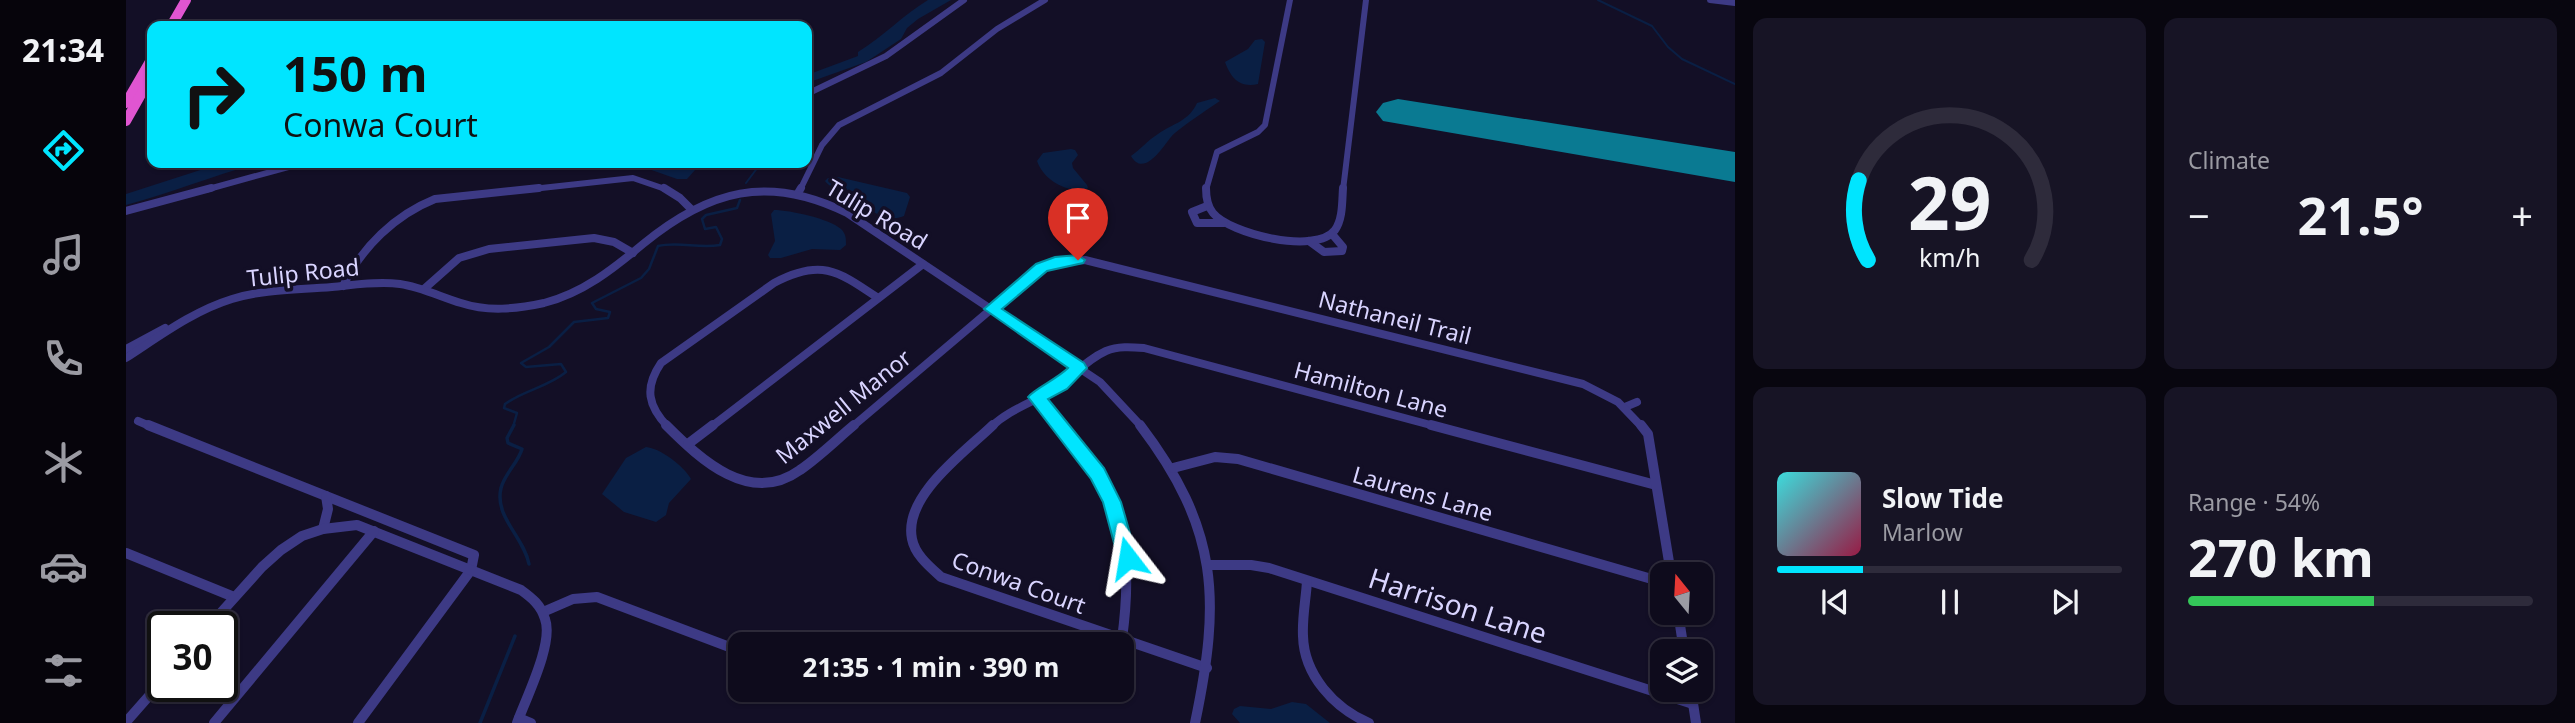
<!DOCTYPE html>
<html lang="en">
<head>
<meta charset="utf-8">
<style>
	body { margin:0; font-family:"Noto Sans",sans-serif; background:#171425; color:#f1f3f6; height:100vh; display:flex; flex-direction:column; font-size:26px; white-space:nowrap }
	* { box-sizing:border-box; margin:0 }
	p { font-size:23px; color:#9b9ba3 }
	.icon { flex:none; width:38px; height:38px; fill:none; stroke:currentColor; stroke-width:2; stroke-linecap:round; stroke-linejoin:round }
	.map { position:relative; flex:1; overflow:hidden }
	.panel { display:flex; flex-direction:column; gap:18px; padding:18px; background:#08060f; width:840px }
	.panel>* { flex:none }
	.banner { position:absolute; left:21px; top:21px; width:665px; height:147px; border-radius:14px; box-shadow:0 2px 5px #0004,0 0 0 2px #2e2b3b; background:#00e5ff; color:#111; overflow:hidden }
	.needle { width:46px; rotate:342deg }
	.fabs { position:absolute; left:1524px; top:562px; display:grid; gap:14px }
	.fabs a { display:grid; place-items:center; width:63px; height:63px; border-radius:14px; background:#0e0b1c; box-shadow:0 2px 5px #0004,0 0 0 2px #2e2b3b; font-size:35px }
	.speed { position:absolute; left:21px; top:611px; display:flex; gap:14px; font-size:35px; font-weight:700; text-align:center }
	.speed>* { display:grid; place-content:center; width:91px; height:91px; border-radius:50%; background:#0e0b1c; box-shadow:0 2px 5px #0004,0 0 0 2px #2e2b3b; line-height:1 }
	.speed .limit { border:4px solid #111; border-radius:10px; background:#fff; color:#111 }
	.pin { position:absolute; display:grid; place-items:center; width:60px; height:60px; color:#fff; margin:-72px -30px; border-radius:50% 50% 50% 0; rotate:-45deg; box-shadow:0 0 7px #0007 }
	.pin .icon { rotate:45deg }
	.me { position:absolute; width:77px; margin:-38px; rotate:346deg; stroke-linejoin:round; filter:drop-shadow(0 0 5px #0008) }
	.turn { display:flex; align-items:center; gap:24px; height:147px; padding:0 21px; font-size:32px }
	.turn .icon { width:91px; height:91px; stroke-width:2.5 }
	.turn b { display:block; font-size:49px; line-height:60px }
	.big { font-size:52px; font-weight:700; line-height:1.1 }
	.panel .tile { flex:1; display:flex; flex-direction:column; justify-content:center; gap:10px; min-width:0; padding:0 24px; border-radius:14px; background:#171425 }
	.panel .dial { align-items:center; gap:0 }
	.dial svg { height:182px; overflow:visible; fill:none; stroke:#2e2b3b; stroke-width:7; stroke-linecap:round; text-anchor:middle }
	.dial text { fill:#f1f3f6; stroke:none }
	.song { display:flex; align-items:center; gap:21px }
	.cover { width:84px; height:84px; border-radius:10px; background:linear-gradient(135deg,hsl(180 70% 55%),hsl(340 70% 35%)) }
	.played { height:7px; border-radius:4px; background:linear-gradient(90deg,#00e5ff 25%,#2e2b3b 25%) }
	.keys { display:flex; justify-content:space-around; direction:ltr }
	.heat { display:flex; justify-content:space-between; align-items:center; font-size:38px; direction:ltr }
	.charge { height:10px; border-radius:5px; background:linear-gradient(90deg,#34c759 54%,#2e2b3b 0) }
	.panel .tiles { flex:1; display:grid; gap:18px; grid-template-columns:repeat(2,1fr) }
	.trip { position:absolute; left:602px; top:632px; width:406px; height:70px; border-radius:14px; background:#0e0b1c; box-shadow:0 2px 5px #0004,0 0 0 2px #2e2b3b; font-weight:700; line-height:70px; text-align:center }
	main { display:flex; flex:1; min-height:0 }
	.tab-bar { display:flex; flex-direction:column; width:126px; justify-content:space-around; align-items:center; background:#06040b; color:#9b9ba3 }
	.tab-bar .icon { width:49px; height:49px }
	.tab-bar .active { color:#00e5ff }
	.tab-bar b { font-size:32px; color:#f1f3f6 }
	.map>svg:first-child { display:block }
	.water { fill:#0a1f44 }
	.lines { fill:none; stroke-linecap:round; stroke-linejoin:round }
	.stream-far2 { stroke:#0a1f44; stroke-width:2 }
	.stream-far1 { stroke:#0a1f44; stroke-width:2.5 }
	.stream { stroke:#0a1f44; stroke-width:3.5 }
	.runway { fill:#0a7a92; fill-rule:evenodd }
	.minor-far2 { stroke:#3d3a85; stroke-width:6 }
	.minor-far1 { stroke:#3d3a85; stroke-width:8 }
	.minor { stroke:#3d3a85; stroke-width:10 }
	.trunk { stroke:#e055d1; stroke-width:10 }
	.route { fill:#00e5ff; stroke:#0095a6; stroke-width:2 }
	.labels { text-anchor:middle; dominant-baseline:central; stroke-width:7; stroke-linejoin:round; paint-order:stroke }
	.street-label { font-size:23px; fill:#d9d4ff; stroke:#130f26 }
	.near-street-label { font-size:28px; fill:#d9d4ff; stroke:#130f26 }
</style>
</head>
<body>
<main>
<nav class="tab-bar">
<b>21:34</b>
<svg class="icon active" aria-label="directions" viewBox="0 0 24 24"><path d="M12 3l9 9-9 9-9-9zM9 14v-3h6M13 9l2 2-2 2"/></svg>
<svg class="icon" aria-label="music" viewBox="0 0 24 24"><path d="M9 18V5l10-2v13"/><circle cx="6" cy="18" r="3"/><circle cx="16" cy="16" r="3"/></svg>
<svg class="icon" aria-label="phone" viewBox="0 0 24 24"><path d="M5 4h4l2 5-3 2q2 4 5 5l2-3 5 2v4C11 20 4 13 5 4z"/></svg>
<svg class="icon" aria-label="climate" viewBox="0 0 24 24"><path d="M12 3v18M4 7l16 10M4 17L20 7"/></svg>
<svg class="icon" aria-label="car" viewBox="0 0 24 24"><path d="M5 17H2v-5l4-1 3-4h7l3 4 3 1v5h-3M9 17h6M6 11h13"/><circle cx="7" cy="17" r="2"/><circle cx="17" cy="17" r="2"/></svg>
<svg class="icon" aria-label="filters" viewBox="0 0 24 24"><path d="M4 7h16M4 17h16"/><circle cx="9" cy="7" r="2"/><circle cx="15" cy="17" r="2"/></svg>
</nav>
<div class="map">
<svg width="1609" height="723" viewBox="0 0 1609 723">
	<rect width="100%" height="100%" fill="#130f26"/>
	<!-- water -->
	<g class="water">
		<path d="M802 0H825L792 19 781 28 775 39 740 62 681 83V75L732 56V52C758 36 777 15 802 0Z"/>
		<path d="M1136 39 1139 42 1132 84C1113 88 1105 78 1099 62L1122 49 1129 40Z"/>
		<path d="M1089 98 1094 101C1085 107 1049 131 1045 137 1038 145 1018 179 1005 156 1015 149 1022 140 1032 134 1048 123 1063 121 1071 103Z"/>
		<path d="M945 149 949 150 952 155 946 163 947 168 961 185 962 188 957 191C937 190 918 180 911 161L917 153Z"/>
		<path d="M96 163H134C88 175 46 193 0 205V194Z"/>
		<polygon points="516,163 569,163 569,170 561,179 551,179 517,167"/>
		<path d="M712 177 781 193 784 197 778 216C773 218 767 219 761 218 752 216 703 188 699 181L702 178Z"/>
		<path d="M648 210C664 210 704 219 715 229 720 234 720 238 720 245L714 250 686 249 655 258H644L642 255 649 241 645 214Z"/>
		<path d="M520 447C534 448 558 466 565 479L543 503 540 515 530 522 498 512 476 494 500 458Z"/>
		<polygon points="1166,702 1180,704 1204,723 1114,723 1106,714 1108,709 1114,706 1145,709"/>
	</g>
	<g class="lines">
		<!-- stream-far2 -->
		<g class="stream-far2">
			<polyline points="1472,0 1526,26 1542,47 1556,59 1609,84"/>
			<polyline points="620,183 635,163"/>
		</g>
		<!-- stream-far1 -->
		<path class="stream-far1" d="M387 427 391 413 378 408 379 404C398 390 422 387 440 372L435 364 400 367 395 363 423 347 448 322 482 318 484 312 470 309 466 303 515 278 523 269 532 246C553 241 573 249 594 245L596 239 590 227 579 229 576 219 580 215 611 208 614 200"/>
		<!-- stream -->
		<g class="stream">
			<path d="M388 425 381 438 382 443 396 449C392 463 379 473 375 488 368 517 398 537 403 564"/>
			<polyline points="354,723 389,636"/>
		</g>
		<!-- runway -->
		<polygon class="runway" points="1272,99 1609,152 1609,182 1257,121 1250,112 1257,103"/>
		<!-- minor-far2 -->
		<g class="minor-far2">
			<polyline points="1584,0 1609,3"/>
			<polyline points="681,94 760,56 838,0"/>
			<polyline points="79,190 177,163"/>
			<polyline points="397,190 507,178 542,190"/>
			<polyline points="674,190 696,145 713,125 815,73 871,29 919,0"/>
			<polyline points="1080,190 1091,152 1132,132 1139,125 1164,0"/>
			<polyline points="1217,190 1240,0"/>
		</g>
		<!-- minor-far1 -->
		<g class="minor-far1">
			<polyline points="538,188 554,198 566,210"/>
			<path d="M1080 188C1080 197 1081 206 1087 213 1104 234 1190 255 1209 230 1217 219 1216 201 1217 188"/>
			<polyline points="672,193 675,188"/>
			<polyline points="1081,206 1066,212 1071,223 1098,223"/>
			<polyline points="0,211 85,188"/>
			<polyline points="1183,241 1198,252 1216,251 1217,247 1206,234"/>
			<path d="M217 286C236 247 269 215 309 199L413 188"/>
			<polyline points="298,289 333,258 363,249 468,238 488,242 507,253"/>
			<polyline points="0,349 39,328"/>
			<path d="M0 358C34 336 67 311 106 299 138 289 172 290 206 287 228 285 251 281 274 284 295 287 315 297 335 303 362 312 390 309 418 303 457 293 487 269 517 244 583 190 642 174 721 213L974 382 1016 427"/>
			<polyline points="910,397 935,427"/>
			<polyline points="1499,407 1511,402"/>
			<polyline points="12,421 26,427"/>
			<path d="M542 427C522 406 518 388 535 363L648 283C695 258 712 271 752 298"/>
			<polyline points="585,427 797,264"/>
			<polyline points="726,427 915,267 929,262 959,260 1457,384 1492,402 1516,427"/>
			<path d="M865 427C886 407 913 401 936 384 950 373 962 359 980 351 992 346 1005 347 1018 348L1312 427"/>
		</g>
		<!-- minor -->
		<g class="minor">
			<polyline points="22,425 348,555 345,570 232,723"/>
			<path d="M540 425C575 460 624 506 674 470 693 457 710 440 728 425"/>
			<path d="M867 425C839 452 777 496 786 539 789 555 804 567 815 577L1081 668"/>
			<path d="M933 425C993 500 1009 543 996 639"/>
			<path d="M1014 425C1093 529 1095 599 1069 723"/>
			<polyline points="1305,425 1530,485"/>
			<polyline points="1515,425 1522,434 1545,574"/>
			<polyline points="562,444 587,425"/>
			<polyline points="1047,468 1089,457 1112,459 1536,582"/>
			<polyline points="197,529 202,509 200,496"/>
			<polyline points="0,553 108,597"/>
			<polyline points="1082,565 1125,565 1143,568 1567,704"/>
			<path d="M1181 581C1180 599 1176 617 1177 636 1178 675 1208 708 1243 723"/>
			<polyline points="417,612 447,599 471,597 614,651"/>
			<polyline points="1552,612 1558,651"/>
			<path d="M83 626 136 567 155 550 176 536 197 529 231 525 395 590C406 598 415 605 419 619 428 643 400 698 391 723"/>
			<polyline points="1565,690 1570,723"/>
			<polyline points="393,718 405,723"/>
			<polyline points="0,722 37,680"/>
			<polyline points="88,723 248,531"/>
		</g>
		<!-- trunk -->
		<g class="trunk">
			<polyline points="45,26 60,0"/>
			<polyline points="0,103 26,58"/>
			<polyline points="0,121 26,75"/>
		</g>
	</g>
	<!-- route -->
	<path class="route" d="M952 255 959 260 957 263 921 271 876 309 958 363 961 368 941 389 922 399 978 468 995 502 1011 558 1008 565 1002 567 995 565 992 558 977 502 965 479 902 397C908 389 931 379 942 368L858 309 910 264 929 257Z"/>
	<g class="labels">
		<!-- street labels -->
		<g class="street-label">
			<text transform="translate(751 214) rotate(31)">Tulip Road</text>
			<text transform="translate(177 272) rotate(-6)">Tulip Road</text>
			<text transform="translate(1269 317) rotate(14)">Nathaneil Trail</text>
			<text transform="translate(1245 389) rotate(15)">Hamilton Lane</text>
			<text transform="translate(717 406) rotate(-39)">Maxwell Manor</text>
			<text transform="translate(1297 493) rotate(16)">Laurens Lane</text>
			<text transform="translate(893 582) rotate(20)">Conwa Court</text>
		</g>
		<!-- near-street labels -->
		<g class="near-street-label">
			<text transform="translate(1332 605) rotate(18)">Harrison Lane</text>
		</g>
	</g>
</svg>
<div class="fabs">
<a><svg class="needle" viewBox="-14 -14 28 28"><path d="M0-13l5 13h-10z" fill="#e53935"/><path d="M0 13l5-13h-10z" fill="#9b9ba3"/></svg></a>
<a><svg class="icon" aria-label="layers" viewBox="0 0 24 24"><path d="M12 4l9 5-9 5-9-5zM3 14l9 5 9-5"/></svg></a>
</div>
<div class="speed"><div class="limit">30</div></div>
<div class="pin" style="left:952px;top:260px;background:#d93025"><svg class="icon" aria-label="arrive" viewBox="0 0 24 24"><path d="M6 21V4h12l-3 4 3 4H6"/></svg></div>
<svg class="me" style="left:1002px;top:558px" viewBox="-20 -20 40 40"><path d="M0-17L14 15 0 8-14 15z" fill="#00e5ff" stroke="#fff" stroke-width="4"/></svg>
<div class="trip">21:35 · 1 min · 390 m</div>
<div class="banner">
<div class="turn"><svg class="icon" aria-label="right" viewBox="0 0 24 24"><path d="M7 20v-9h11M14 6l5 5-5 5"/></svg><div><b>150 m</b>Conwa Court</div></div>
</div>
</div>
<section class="panel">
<div class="tiles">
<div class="tile dial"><svg viewBox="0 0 100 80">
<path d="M14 69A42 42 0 1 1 86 69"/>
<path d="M14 69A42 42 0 0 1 10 34" stroke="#00e5ff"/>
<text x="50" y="56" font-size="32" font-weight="700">29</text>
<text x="50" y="72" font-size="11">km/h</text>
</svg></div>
<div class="tile"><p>Climate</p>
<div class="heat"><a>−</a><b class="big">21.5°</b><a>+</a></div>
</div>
<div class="tile">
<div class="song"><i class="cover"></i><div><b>Slow Tide</b><p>Marlow</p></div></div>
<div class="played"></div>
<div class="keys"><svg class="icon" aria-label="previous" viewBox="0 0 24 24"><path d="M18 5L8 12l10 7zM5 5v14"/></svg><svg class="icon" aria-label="pause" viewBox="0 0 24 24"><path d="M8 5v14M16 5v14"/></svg><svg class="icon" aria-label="next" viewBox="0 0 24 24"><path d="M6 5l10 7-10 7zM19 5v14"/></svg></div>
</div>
<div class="tile"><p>Range · 54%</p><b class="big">270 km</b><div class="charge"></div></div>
</div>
</section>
</main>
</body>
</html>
